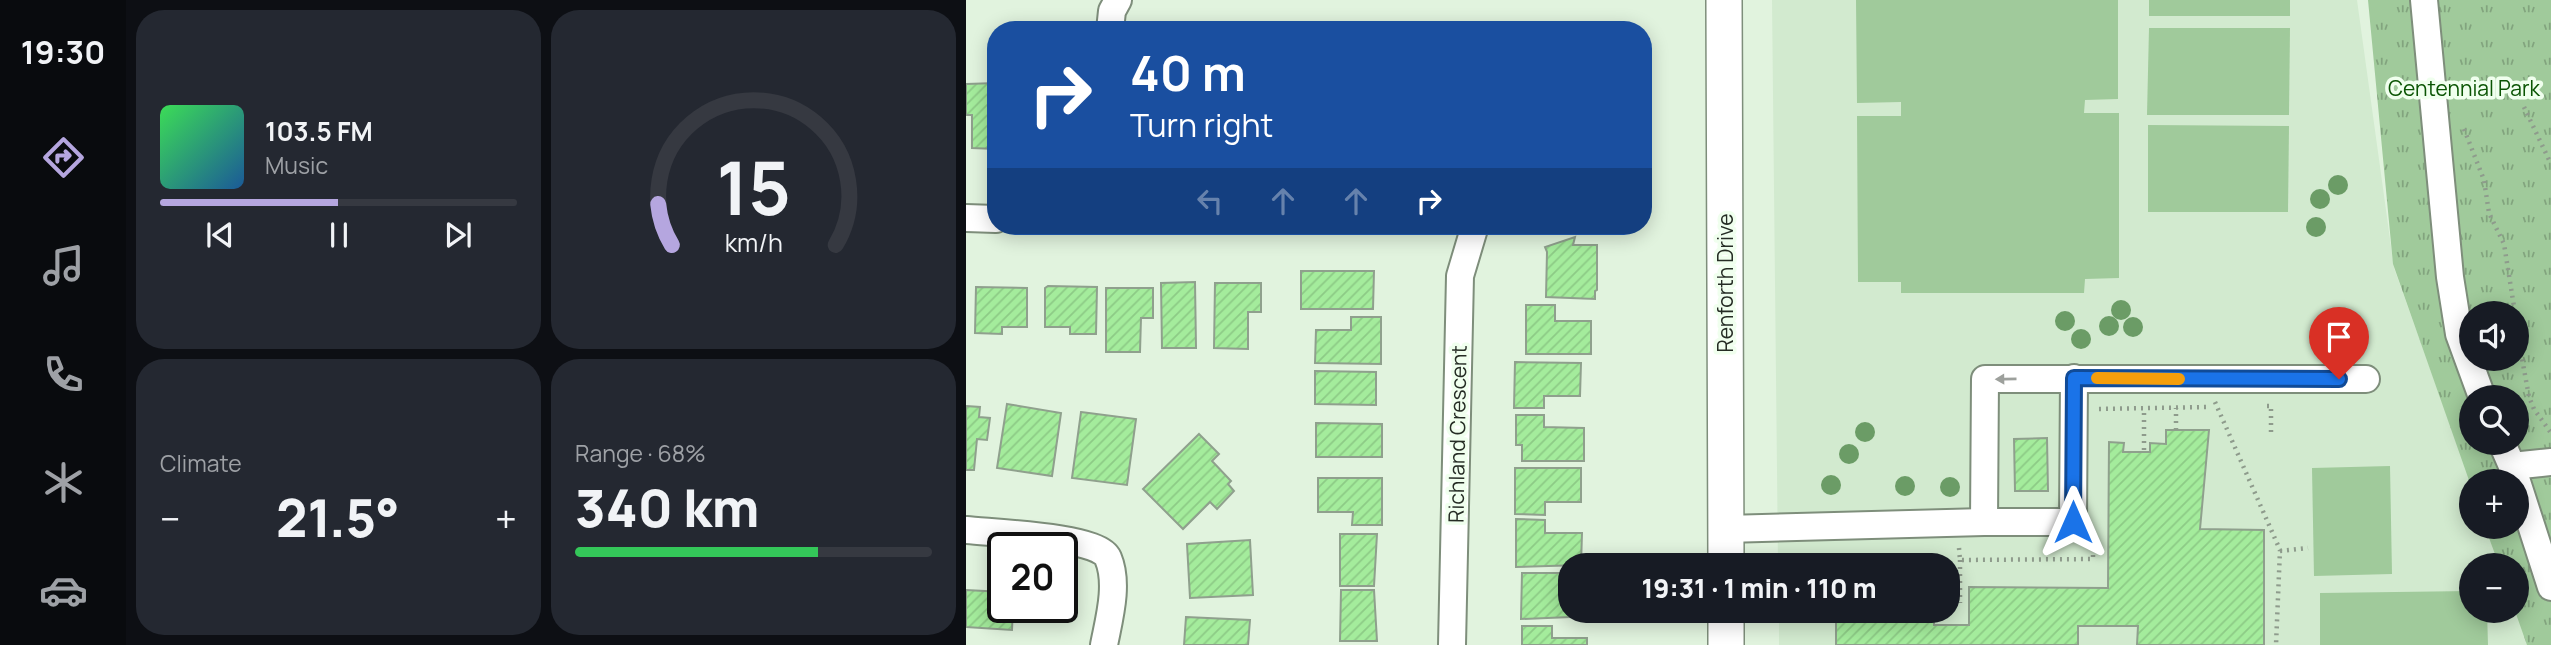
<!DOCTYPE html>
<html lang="en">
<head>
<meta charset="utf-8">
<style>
	body { margin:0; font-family:Manrope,sans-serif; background:#242831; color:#f1f3f6; height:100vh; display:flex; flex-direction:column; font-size:26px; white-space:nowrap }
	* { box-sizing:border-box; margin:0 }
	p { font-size:23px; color:#9ea1a6 }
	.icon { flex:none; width:38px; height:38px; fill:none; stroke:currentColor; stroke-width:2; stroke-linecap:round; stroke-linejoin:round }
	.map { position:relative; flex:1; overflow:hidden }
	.side { display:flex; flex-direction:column; gap:10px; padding:10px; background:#0d0f14; width:840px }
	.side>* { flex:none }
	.guide { position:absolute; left:21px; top:21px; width:665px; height:214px; border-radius:28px; box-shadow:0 4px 18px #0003; background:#1a4fa0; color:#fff; overflow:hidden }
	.fabs { position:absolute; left:1493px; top:301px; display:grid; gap:14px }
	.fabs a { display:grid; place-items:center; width:70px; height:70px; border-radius:50%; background:#171b24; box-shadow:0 4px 18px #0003; font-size:35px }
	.speed { position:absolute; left:21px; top:532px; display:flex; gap:14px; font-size:35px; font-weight:700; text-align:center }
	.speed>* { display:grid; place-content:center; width:91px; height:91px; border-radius:50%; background:#171b24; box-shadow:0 4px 18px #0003; line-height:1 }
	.speed .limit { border:4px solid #111; border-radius:10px; background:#fff; color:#111 }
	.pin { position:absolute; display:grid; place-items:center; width:60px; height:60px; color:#fff; margin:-72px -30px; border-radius:50% 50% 50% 0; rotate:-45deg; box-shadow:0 0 7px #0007 }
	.pin .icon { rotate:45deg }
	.me { position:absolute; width:77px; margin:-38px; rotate:0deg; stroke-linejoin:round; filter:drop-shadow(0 0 5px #0008) }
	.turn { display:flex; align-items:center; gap:24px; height:147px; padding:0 28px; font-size:32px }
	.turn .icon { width:91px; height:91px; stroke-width:2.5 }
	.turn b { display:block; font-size:49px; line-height:60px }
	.lanes { display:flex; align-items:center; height:66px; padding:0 28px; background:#0003; justify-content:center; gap:35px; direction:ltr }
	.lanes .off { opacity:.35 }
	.big { font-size:52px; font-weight:800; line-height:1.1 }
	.side .tile { flex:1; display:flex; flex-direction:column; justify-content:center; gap:10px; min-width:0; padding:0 24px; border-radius:28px; background:#242831 }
	.side .dial { align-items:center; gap:0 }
	.dial svg { height:182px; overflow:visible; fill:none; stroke:#363941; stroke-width:7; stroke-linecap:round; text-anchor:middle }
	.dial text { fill:#f1f3f6; stroke:none }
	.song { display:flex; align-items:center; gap:21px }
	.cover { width:84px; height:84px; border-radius:10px; background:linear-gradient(135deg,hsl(130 70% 55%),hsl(210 70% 35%)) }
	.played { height:7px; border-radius:4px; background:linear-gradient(90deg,#b5a6df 50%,#363941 50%) }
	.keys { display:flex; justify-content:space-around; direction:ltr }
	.heat { display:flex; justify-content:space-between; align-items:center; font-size:38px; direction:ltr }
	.charge { height:10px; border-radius:5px; background:linear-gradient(90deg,#34c759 68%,#363941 0) }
	.side .tiles { flex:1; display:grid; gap:10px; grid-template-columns:repeat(2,1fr) }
	.trip { position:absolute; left:592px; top:553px; width:402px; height:70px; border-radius:28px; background:#171b24; box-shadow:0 4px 18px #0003; font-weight:800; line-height:70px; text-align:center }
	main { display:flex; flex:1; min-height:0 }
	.tab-bar { display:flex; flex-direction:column; width:126px; justify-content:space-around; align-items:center; background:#090b0e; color:#9ea1a6 }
	.tab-bar .icon { width:49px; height:49px }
	.tab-bar .on { color:#b5a6df }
	.tab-bar b { font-size:32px; color:#f1f3f6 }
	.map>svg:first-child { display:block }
	.built { fill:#d2eacf }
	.grass { fill:#a0ca9b }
	.park { fill:url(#park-tufts); fill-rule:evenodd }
	.building { fill:url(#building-hatch); stroke:#8fa08d; stroke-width:2 }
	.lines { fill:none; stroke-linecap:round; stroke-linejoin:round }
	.minor-casing { stroke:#7e8e7b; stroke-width:30 }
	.major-casing { stroke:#7e8e7b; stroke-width:38 }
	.path { stroke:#8e9b8c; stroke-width:4.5; stroke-dasharray:2 5; stroke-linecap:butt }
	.minor { stroke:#fff; stroke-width:26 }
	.major { stroke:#fff; stroke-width:35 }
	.tree { fill:#6b9c66 }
	.oneway { fill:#9da09c }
	.route-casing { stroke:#114b97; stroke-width:18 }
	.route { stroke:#1a73e8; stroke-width:12 }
	.slow { stroke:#f59e0b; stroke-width:12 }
	.labels { text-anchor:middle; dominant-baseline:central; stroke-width:7; stroke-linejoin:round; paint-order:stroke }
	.park-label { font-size:21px; fill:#0a5403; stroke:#f0ffee }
	.street-label { font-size:21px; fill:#252c24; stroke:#f0ffee }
</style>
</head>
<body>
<main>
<nav class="tab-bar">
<b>19:30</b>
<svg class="icon on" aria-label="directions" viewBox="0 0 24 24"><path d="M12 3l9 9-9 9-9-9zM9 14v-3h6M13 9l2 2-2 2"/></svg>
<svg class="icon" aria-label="music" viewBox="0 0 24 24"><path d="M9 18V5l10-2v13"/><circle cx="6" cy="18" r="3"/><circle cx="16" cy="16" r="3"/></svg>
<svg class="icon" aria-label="phone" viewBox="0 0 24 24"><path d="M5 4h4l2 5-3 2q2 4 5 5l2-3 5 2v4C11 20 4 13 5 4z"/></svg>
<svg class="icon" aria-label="climate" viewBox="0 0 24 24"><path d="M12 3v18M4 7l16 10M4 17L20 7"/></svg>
<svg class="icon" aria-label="car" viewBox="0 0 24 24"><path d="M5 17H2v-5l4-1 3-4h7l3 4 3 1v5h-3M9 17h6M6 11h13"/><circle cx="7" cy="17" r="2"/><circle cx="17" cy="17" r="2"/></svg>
</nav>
<section class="side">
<div class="tiles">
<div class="tile">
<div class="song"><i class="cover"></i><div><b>103.5 FM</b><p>Music</p></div></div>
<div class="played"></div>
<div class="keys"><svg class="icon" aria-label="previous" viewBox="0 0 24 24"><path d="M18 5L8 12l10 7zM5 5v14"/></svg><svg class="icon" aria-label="pause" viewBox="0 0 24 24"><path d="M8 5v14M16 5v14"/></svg><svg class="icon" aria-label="next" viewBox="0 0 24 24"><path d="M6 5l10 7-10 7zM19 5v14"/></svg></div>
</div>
<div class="tile dial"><svg viewBox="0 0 100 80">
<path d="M14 69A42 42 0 1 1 86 69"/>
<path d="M14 69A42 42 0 0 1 8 51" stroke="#b5a6df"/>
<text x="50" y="56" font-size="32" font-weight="700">15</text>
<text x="50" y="72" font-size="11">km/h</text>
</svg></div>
<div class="tile"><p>Climate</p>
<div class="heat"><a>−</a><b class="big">21.5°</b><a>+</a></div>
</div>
<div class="tile"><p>Range · 68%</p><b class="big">340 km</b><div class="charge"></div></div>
</div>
</section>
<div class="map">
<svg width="1585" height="645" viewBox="0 0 1585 645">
	<defs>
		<pattern id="park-tufts" width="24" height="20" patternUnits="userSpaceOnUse" patternTransform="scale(1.75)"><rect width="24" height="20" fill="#a0ca9b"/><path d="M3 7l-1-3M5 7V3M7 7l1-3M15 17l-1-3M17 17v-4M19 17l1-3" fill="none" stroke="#82a47e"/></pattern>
		<pattern id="building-hatch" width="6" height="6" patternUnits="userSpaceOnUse" patternTransform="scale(1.75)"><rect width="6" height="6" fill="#a4ec9c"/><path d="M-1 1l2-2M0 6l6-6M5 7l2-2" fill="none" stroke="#8dcb86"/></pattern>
	</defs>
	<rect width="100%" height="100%" fill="#e1f3de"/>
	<!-- built -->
	<polygon class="built" points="806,0 1391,0 1428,268 1505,483 1505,527 1521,527 1535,565 1505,565 1505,611 1550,611 1563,645 813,645 813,611 982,611 982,565 812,565"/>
	<!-- grass -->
	<g class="grass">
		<polygon points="890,0 1152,0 1152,99 1119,100 1118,113 1153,113 1153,278 1119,279 1118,293 935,293 935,282 892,282 891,116 935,116 935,102 891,103"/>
		<rect x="1183" y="0" width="141" height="16"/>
		<polygon points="1183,28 1324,28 1323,115 1181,115"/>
		<polygon points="1182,125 1323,126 1322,212 1182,212"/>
		<polygon points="1424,466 1426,574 1348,576 1346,468"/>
		<polygon points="1505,591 1505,611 1521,611 1522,645 1354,645 1354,593"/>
	</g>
	<!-- park -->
	<path class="park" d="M1402 0H1585V645H1561L1549 611 1550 565H1533L1519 527H1550V481H1505V486L1427 264ZM1505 313H1550V359H1505ZM1505 397H1550V443H1505Z"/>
	<!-- building -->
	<g class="building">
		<polygon points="30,83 30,149 6,148 6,115 0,115 0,84"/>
		<polygon points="609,237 607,245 631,245 631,290 629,291 629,299 580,297 581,252 579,247"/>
		<polygon points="335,271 408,271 407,309 335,309"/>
		<polygon points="229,282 230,348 196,348 195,283"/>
		<polygon points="249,283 295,283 295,312 282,312 282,349 248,348"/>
		<polygon points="82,286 131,287 130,334 104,334 104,327 79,327 79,288"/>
		<polygon points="10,287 61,288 61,327 36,327 36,334 9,333"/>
		<polygon points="140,288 187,288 187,318 175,318 174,352 140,352"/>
		<polygon points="560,305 589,305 589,321 625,321 625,354 560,354"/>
		<polygon points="385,317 415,317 415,364 349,363 350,330 385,330"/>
		<polygon points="549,362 615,363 614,396 578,396 578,408 548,408"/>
		<polygon points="349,371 410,372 410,405 349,404"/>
		<polygon points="41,404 95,413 86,476 31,468"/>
		<polygon points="0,406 14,407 13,417 24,418 21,440 11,439 8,470 0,470"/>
		<polygon points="115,412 170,419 161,485 106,478"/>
		<polygon points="550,415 578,415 578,427 618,428 618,461 556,461 556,445 550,445"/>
		<polygon points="350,423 416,424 416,457 350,457"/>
		<polygon points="1200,430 1243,430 1234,529 1298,530 1298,645 1171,645 1172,626 1112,626 1112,645 870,645 870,611 968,611 968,625 1003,625 1003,587 1142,588 1143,442 1158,443 1157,452 1184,452 1184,443 1200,444"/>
		<polygon points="233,434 253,454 246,461 265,481 262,484 268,491 251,509 244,502 217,529 177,489"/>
		<polygon points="1081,438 1082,491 1049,491 1048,439"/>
		<polygon points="549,468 615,468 615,502 579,502 579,515 549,514"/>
		<polygon points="352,478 416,478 416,525 386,525 387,512 352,512"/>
		<polygon points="550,519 579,520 579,533 616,533 615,565 550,567"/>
		<polygon points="374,534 411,534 408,586 374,586"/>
		<polygon points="284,540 287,595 224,598 221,544"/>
		<polygon points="870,557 969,558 969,565 870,565"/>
		<polygon points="556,573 604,573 604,617 555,619"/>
		<polygon points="0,590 37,592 37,607 47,607 46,630 0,627"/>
		<polygon points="375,590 408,590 411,641 374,641"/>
		<polygon points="220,617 284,620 282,645 218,645"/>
		<polygon points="556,626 586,626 586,638 621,638 621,645 556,645"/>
	</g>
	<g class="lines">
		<!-- minor casing -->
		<g class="minor-casing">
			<g id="minor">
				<polyline points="1458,0 1484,277 1493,334 1516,397"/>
				<polyline points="144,30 146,11 152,0"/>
				<polyline points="0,218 30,219"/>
				<polyline points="1536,443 1546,466 1585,587"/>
				<polyline points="1546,466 1585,462"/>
				<polyline points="1018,522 1019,379 1400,379"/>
				<polyline points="760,529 1018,522 1107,522 1108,378"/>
				<path d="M0 530C25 533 133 536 142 558 153 584 143 619 138 645"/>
				<polyline points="486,645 494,276 508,229 505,226"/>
			</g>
		</g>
		<!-- major casing -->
		<g class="major-casing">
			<g id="major">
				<polyline points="758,0 760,565"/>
				<polyline points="760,611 760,645"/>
			</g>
		</g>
		<!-- path -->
		<g class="path">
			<polyline points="1558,107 1585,164"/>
			<polyline points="1498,129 1518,180 1523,213 1538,244 1549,313"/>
			<polyline points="1550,325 1563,397 1568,409 1585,433"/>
			<polyline points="1249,402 1314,550 1310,645"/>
			<polyline points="1301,406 1305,406 1305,433"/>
			<polyline points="1133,409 1240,407"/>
			<polyline points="1210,430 1210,408"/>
			<polyline points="1178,450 1178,408"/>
			<polyline points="993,548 994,560 1127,559 1127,537"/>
			<polyline points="1314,551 1342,548"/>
			<polyline points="994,560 994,603"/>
		</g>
		<!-- minor -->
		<use href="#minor" class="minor"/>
		<!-- major -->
		<use href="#major" class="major"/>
	</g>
	<!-- trees -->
	<g class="tree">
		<circle cx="1372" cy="185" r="10"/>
		<circle cx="1354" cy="199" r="10"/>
		<circle cx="1350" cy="227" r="10"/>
		<circle cx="1155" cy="310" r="10"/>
		<circle cx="1099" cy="321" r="10"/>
		<circle cx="1143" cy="326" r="10"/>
		<circle cx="1167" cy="327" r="10"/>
		<circle cx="1115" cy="339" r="10"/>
		<circle cx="899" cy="432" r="10"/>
		<circle cx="883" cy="454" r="10"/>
		<circle cx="865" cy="485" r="10"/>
		<circle cx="939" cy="486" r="10"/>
		<circle cx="984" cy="487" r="10"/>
	</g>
	<!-- one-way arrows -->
	<defs><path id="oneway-solid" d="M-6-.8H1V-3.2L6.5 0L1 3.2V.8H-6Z" transform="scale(1.75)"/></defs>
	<use class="oneway" href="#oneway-solid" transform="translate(1040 379) rotate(179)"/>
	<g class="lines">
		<!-- route casing -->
		<g class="route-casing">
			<polyline id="route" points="1107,522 1108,378 1373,379"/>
		</g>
		<!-- route -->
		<use href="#route" class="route"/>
		<!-- slow -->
		<polyline class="slow" points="1131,378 1213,379"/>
	</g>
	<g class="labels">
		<!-- park labels -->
		<g class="park-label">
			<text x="1498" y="88">Centennial Park</text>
		</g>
		<!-- street labels -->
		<g class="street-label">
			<text transform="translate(759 283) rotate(-90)">Renforth Drive</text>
			<text transform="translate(491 434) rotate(-89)">Richland Crescent</text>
		</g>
	</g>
</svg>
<div class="fabs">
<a><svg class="icon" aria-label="sound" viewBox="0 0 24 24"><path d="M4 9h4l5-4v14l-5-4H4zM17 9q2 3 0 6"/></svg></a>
<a><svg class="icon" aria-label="search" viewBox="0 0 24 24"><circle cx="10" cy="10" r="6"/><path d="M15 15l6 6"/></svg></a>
<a>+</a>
<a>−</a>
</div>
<div class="speed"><div class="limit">20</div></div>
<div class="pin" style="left:1373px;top:379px;background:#d93025"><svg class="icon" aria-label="arrive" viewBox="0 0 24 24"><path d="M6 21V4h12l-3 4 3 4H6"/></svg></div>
<svg class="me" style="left:1107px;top:522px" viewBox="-20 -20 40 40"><path d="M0-17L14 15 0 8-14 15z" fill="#1a73e8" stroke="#fff" stroke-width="4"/></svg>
<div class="trip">19:31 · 1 min · 110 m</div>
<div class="guide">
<div class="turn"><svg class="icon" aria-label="right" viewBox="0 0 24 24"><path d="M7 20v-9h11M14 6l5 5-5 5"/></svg><div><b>40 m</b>Turn right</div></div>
<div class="lanes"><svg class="icon off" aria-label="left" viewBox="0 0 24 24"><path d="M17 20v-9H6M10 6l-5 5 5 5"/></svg><svg class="icon off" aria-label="ahead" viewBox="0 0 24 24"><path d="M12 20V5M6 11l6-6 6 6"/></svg><svg class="icon off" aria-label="ahead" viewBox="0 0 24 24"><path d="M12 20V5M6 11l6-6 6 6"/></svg><svg class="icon" aria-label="right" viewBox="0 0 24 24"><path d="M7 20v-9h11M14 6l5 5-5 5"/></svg></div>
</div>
</div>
</main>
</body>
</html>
